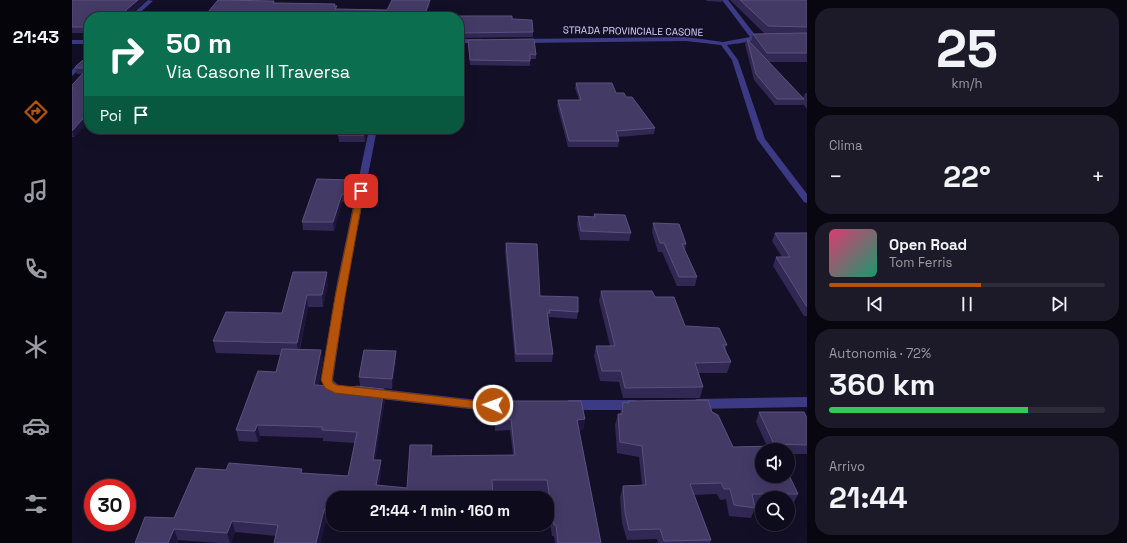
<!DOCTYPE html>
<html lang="it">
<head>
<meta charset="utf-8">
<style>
	body { margin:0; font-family:"Space Grotesk",sans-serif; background:#1c1929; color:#f1f3f6; height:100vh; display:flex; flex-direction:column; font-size:15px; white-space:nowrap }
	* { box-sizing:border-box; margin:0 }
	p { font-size:13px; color:#9b9ba3 }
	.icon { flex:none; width:22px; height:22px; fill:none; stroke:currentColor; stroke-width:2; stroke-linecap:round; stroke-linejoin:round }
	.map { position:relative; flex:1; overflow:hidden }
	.details { display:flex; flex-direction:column; gap:8px; padding:8px; background:#08060f; width:320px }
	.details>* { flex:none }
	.hud { position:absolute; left:12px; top:12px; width:380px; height:122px; border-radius:16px; box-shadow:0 4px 16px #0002,0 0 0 1px #2e2b3b; background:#0b6e4f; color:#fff; overflow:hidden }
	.tools { position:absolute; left:683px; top:443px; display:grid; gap:8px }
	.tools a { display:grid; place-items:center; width:40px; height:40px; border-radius:50%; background:#0e0b1c; box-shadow:0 4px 16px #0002,0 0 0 1px #2e2b3b; font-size:20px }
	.speed { position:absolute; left:12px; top:479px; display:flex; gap:8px; font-size:20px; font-weight:700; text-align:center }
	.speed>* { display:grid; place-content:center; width:52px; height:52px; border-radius:50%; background:#0e0b1c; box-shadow:0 4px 16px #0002,0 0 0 1px #2e2b3b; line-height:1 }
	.speed .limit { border:6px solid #d22; background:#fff; color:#111 }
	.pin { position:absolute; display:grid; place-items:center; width:34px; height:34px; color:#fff; margin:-17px; border-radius:8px; box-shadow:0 2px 6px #0006 }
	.me { position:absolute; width:44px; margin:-22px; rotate:272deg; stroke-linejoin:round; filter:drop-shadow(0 0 3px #0008) }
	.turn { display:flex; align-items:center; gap:14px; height:84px; padding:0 16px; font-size:18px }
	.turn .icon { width:52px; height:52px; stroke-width:2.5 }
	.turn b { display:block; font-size:28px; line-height:34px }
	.then { display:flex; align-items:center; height:38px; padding:0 16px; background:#0003; gap:8px; font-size:15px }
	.big { font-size:30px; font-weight:600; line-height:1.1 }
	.details .card { flex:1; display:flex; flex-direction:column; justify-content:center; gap:6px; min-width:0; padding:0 14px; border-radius:16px; background:#1c1929 }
	.details .dial { align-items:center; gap:0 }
	.dial b { font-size:52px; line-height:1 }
	.song { display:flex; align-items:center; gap:12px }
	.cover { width:48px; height:48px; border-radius:6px; background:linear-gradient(135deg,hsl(340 70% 55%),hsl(160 70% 35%)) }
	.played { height:4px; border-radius:2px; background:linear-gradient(90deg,#b45309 55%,#2e2b3b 55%) }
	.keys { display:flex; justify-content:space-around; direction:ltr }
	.heat { display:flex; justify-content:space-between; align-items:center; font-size:22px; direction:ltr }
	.charge { height:6px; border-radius:3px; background:linear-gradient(90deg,#34c759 72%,#2e2b3b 0) }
	.trip { position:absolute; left:254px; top:491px; width:228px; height:40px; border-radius:16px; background:#0e0b1c; box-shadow:0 4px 16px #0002,0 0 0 1px #2e2b3b; font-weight:600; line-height:40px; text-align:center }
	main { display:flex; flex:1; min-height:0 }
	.tabs { display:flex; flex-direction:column; width:72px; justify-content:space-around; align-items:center; background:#06040b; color:#9b9ba3 }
	.tabs .icon { width:28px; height:28px }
	.tabs .active { color:#b45309 }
	.tabs b { font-size:18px; color:#f1f3f6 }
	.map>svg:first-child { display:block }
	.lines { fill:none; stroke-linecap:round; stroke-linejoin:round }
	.street { fill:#3d3a85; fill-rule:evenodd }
	.wall { fill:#312854 }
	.shaded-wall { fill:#1d163a }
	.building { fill:#433a66; stroke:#5a527e }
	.route { fill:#b45309; stroke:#753606 }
	.labels { text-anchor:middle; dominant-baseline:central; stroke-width:4; stroke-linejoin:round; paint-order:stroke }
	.far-street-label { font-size:10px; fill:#d9d4ff; stroke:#130f26 }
</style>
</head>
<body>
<main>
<nav class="tabs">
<b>21:43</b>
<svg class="icon active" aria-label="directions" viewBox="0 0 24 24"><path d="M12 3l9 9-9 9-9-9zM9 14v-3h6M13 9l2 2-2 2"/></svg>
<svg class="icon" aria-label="music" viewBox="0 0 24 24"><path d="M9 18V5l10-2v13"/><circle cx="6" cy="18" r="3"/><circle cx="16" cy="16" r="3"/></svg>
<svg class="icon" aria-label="phone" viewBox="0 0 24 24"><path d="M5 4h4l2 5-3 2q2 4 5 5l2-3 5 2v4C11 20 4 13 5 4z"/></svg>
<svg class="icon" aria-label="climate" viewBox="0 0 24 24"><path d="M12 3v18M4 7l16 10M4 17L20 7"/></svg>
<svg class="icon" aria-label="car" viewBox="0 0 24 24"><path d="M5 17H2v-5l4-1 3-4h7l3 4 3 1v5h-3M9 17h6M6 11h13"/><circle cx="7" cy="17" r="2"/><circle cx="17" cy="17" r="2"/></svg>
<svg class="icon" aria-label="filters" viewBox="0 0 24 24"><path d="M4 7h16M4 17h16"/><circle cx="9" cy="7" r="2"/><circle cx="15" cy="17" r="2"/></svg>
</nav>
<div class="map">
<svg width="735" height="543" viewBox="0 0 735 543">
	<rect width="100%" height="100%" fill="#130f26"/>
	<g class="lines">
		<!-- street -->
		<g class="street">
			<polygon points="76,0 81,1 63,17 57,17"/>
			<path d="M650 0H656L684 36H693L696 38C693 40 661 44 655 45L666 60 693 139 735 194V203L732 202 685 139 660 60 649 45 614 41 450 43 447 41 450 39 614 37 651 42 678 37Z"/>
			<polygon points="387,39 410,39 413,41 410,43 387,43"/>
			<rect x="0" y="40" width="17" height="4"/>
			<polygon points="17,55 17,60 0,76 0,70"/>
			<path d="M297 129H305L275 283 261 380 266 385 274 387 276 390 274 393C263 397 253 391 249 380L265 283Z"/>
			<polygon points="300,388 406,400 435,400 439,402 441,405 439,408 435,410 406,410 300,398 296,396 294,393 296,390"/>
			<polygon points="735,397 735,407 625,409 621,407 619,404 621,401 625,399"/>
			<polygon points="497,400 563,400 567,402 569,405 567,408 563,410 497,410 493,408 491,405 493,402"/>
		</g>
	</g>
	<!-- wall -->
	<g class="wall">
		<polygon points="0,0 74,0 56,16 56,17 17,17 17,33 0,33"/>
		<polygon points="634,0 650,0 650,2 635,1"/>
		<polygon points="658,0 735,0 735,62 697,62 731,98 733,93 735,93 735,109 731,104 730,105 703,105 682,80 673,44 675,39 680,44 679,42 681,34 693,34"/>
		<polygon points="387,17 440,19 461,32 461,37 387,38"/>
		<polygon points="396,40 464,55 464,59 458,59 458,66 398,65"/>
		<polygon points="17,55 17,121 2,137 0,137 0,85 10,74 5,74 3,68"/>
		<polygon points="504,83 544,93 554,97 583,128 582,134 546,137 547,141 546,147 496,147 485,105 486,100 507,100 503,88"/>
		<polygon points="235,129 295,129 293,142 267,142 266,135 267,131 235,131"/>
		<rect x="322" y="129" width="38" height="2"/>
		<polygon points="278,180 279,202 270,202 262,231 231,230 230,222"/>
		<polygon points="522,214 559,233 557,241 508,240 505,225 506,216 522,217"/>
		<polygon points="581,223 614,244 613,250 625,277 623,286 605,286 590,252 586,252 580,232"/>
		<polygon points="703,233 735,233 735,316 732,316 701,266 704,257 710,257 700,241"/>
		<polygon points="434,243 468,296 506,312 505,319 477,317 477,321 476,321 481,354 480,362 443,362 433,251"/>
		<polygon points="221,272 256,284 251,307 236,307 228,349 249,350 251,360 246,386 313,400 303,460 309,471 307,486 335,488 360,456 441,455 438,430 423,431 422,412 423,401 513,419 511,430 507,430 529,543 483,543 482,536 480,536 475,502 475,498 474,498 473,491 421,491 261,498 261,521 254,521 248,543 202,543 204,536 163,532 159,543 146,543 106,540 105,543 63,543 102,518 154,470 231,473 276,476 283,443 251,441 251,438 188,436 186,442 167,441 164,430 204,372 209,355 144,353 141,341 210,313"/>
		<polygon points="529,291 583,297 613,326 655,345 653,350 659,362 655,373 627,373 631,387 628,398 551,398 547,382 528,381 522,356 524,346 538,346 527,301"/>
		<polygon points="324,360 320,389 288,386 287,377"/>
		<polygon points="556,401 640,412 661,447 695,446 684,422 687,412 735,418 735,454 716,454 716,450 690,450 726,494 721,504 716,504 716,498 690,498 690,505 683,505 683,508 679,518 657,516 654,499 648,500 645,494 622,495 639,540 638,543 586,543 585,539 555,540 550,523 548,497 551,486 570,485 567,457 545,453 543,425 546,414 548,414 551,402 556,402"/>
		<polygon points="299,524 358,524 358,531 334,531 334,526"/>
	</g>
	<!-- shaded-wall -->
	<g class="shaded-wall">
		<polygon points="66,0 74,0 56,16 56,17 48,17 54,10"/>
		<polygon points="358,0 358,6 354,17 352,17"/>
		<polygon points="17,112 17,121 2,137 0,131"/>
		<polygon points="294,129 295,129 293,142 292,135"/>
		<polygon points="270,194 270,202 262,231 261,222"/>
		<polygon points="255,272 256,284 251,307 250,295"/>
		<polygon points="235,295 236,307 226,355 225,343"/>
		<polygon points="249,350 251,360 243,396 242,385"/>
		<polygon points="324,351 324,360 320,389 320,379"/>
		<polygon points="312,389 313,400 302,471 301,460"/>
		<polygon points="513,419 511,430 503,431 505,420"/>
		<polygon points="185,425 188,436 186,442 183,431"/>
		<polygon points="309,460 309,471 305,496 304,485"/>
		<polygon points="252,510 254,521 248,543 244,543"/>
		<polygon points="160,521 163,532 159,543 158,543 155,533"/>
		<polygon points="102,529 106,540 105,543 96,543"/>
	</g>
	<!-- building -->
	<g class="building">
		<polygon points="0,0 66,0 54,10 54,12 48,17 17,17 17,27 0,27"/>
		<polygon points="146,0 202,1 201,3 263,4 262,6 265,6 263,9 315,10 320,0 358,0 352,17 132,17"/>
		<polygon points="668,0 735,0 735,27 696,26"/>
		<polygon points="379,16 440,16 440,19 460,20 461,32 387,33 387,17 379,17"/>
		<polygon points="735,33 735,53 695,53 681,34"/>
		<polygon points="462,39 464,55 458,54 458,61 398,60 396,40"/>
		<polygon points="675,39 732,99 705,99 684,74"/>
		<polygon points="17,55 17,112 0,131 0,88 1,88 0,88 0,85 16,68 3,68 4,66"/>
		<polygon points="504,83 540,83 544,93 552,93 554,97 560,97 583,128 544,131 547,141 497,141 486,100 509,100"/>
		<polygon points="268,129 294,129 292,135 266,135"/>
		<polygon points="245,179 278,180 279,194 270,194 261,222 230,222"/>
		<polygon points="522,214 553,215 559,233 509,231 506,216 523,217"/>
		<polygon points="581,223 607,224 614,244 610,244 625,277 607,277 592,243 588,243"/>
		<polygon points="703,233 735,233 735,307 704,257 718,257"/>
		<polygon points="434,243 465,244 468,296 506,297 506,312 477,310 478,313 475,313 481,354 444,354"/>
		<polygon points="221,272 255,272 250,295 235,295 225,343 141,341 154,312 210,313"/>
		<polygon points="529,291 580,291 583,297 602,297 613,326 647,328 655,345 651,345 659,362 623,363 631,387 553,388 549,371 530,371 524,346 543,346"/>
		<polygon points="210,349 249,350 242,385 284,387 284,386 312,389 301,460 309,460 304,485 335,488 338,445 360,445 359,456 443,455 439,419 424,420 423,401 509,401 513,419 505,420 529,543 486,543 484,525 482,525 475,480 420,480 421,498 261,498 261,510 252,510 244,543 202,543 206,525 160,521 155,533 102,529 96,543 63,543 73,517 102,518 124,468 154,470 157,463 230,469 229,473 276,476 285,432 250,430 250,427 185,425 183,431 164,430 186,371 204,372"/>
		<polygon points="292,350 324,351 320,379 287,377"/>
		<polygon points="636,400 640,412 646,415 661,447 703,446 705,450 690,450 690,476 716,476 716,473 726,494 680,494 683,508 662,505 658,489 652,489 649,483 618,484 639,540 592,541 588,529 557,530 553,512 551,486 574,485 570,446 548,442 546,414 550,414 551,402 557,403 556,401"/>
		<polygon points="687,412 732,412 735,418 735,445 702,444"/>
	</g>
	<!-- route -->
	<polygon class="route" points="289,188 292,191 273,297 260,380 261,383 265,385 406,401 425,402 426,405 425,408 406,409 263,393 253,388 249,380 263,297 285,191"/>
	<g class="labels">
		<!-- far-street labels -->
		<g class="far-street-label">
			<text transform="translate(561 31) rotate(1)">STRADA PROVINCIALE CASONE</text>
		</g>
	</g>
</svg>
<div class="tools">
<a><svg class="icon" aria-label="sound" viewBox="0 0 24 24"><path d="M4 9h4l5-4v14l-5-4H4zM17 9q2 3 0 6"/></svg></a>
<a><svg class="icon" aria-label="search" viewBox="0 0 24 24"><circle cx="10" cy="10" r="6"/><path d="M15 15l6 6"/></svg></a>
</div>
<div class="speed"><div class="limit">30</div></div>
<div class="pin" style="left:289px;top:191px;background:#d93025"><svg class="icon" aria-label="arrive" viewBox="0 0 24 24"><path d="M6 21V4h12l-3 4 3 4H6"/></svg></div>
<svg class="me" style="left:421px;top:405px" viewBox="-20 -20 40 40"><circle r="17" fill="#b45309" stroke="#fff" stroke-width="3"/><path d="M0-11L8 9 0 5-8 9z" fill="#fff"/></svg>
<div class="trip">21:44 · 1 min · 160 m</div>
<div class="hud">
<div class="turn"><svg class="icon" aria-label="right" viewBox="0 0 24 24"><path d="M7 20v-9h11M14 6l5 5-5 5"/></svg><div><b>50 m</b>Via Casone II Traversa</div></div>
<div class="then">Poi<svg class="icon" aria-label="arrive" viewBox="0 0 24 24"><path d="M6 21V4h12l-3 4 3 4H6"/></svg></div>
</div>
</div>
<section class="details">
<div class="card dial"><b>25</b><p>km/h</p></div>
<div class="card"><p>Clima</p>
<div class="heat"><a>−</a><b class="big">22°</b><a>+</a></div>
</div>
<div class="card">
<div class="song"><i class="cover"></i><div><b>Open Road</b><p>Tom Ferris</p></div></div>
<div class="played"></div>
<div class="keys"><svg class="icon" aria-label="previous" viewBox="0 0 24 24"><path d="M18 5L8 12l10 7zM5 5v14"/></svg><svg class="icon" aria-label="pause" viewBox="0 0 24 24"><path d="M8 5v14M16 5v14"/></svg><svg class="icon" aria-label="next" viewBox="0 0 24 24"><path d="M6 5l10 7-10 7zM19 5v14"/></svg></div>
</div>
<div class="card"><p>Autonomia · 72%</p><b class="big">360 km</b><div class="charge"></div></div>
<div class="card"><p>Arrivo</p><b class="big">21:44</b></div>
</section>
</main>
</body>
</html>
